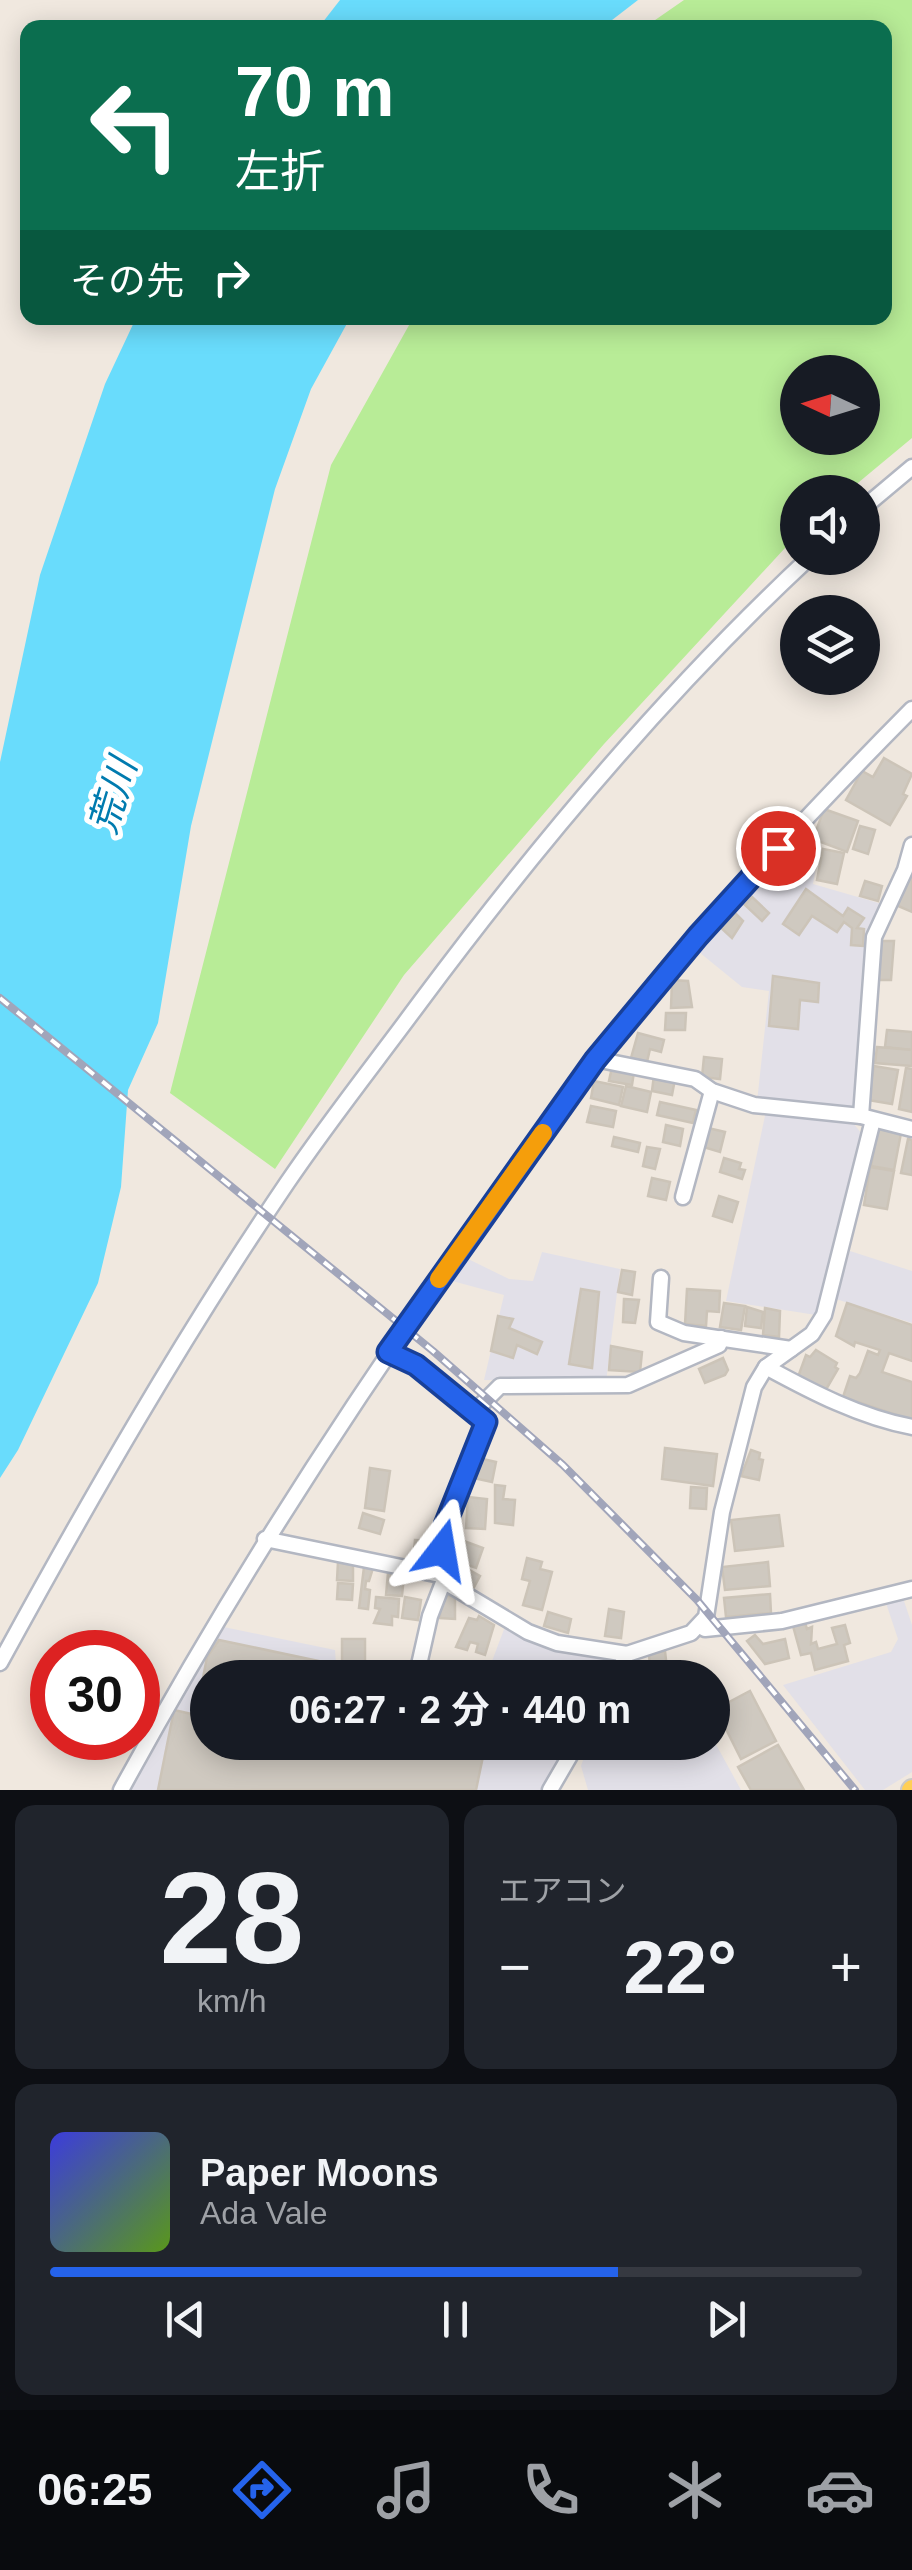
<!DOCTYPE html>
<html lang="ja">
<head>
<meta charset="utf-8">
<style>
	body { margin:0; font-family:Helvetica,"Noto Sans JP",sans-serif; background:#20242c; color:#f1f3f6; height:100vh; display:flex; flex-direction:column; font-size:38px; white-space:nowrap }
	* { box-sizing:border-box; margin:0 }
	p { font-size:32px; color:#9ea1a6 }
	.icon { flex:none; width:55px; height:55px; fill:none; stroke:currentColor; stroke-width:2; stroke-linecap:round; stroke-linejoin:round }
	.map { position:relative; height:1790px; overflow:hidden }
	.details { display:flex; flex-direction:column; gap:15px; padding:15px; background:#0d0f14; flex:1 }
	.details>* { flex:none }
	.banner { position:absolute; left:20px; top:20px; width:872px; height:305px; border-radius:20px; box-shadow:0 5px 25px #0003; background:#0b6e4f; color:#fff; overflow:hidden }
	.needle { width:65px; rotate:274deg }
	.buttons { position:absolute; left:780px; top:355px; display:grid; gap:20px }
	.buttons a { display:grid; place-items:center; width:100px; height:100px; border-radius:50%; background:#171b24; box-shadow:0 5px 25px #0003; font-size:50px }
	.speed { position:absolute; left:30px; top:1630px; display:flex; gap:20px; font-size:50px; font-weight:700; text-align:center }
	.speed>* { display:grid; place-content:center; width:130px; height:130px; border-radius:50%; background:#171b24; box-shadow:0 5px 25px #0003; line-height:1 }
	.speed .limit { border:15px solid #d22; background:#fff; color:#111 }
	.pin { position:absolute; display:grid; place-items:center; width:85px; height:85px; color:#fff; margin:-42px; border:5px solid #fff; border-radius:50%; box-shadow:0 2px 10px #0007 }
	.me { position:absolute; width:110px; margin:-55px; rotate:14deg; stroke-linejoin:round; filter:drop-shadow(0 0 8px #0008) }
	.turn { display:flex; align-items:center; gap:35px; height:210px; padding:0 50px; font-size:45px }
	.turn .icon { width:130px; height:130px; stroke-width:2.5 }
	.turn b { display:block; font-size:70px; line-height:85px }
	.then { display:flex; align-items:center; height:95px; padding:0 50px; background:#0003; gap:20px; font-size:38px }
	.big { font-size:75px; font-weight:700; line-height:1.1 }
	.details .card { flex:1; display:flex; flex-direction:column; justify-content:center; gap:15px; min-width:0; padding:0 35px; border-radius:20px; background:#20242c }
	.details .dial { align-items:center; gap:0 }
	.dial b { font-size:130px; line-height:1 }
	.song { display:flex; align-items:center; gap:30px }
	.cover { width:120px; height:120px; border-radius:15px; background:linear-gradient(135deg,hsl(240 70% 55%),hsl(90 70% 35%)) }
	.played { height:10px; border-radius:5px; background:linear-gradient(90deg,#2563eb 70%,#363941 70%) }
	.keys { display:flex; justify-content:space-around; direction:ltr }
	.heat { display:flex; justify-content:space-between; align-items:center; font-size:55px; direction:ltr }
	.details .tiles { flex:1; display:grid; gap:15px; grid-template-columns:1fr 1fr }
	.card:last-child { grid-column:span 2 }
	.trip { position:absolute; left:190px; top:1660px; width:540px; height:100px; border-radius:50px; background:#171b24; box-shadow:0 5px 25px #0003; font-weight:700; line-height:100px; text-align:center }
	.tab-bar { display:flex; height:160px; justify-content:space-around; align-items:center; background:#090b0e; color:#9ea1a6 }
	.tab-bar .icon { width:70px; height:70px }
	.tab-bar .on { color:#2563eb }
	.tab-bar b { font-size:45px; color:#f1f3f6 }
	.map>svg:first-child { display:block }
	.industrial { fill:#e2e0e8 }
	.green { fill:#b8ec97; fill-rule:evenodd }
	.water { fill:#69dcfc }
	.building { fill:#cfc9c0; stroke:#ccc4b8; stroke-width:2.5 }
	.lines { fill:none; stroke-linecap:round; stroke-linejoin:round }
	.minor-casing { stroke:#b3b7c2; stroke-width:19 }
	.major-casing { stroke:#c9c9c9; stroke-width:22 }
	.minor { stroke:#fff; stroke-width:14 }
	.major { stroke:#ffcf55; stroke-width:18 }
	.rail-casing { stroke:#a1a5ba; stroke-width:8 }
	.rail { stroke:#fff; stroke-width:4; stroke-dasharray:11; stroke-linecap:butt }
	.route-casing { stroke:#184099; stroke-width:25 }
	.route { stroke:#2563eb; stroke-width:18 }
	.slow { stroke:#f59e0b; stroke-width:18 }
	.labels { text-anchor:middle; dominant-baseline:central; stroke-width:10; stroke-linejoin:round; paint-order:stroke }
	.water-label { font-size:38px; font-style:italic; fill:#007baf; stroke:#fff }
</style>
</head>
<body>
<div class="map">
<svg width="912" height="1790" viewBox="0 0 912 1790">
	<rect width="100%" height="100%" fill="#f0e8df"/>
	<!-- industrial -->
	<g class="industrial">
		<polygon points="792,842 820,846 813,884 882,904 855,1112 757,1102 769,991 742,987 694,948"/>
		<polygon points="766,1111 854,1124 861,1133 816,1315 726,1301"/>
		<polygon points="850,1251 912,1271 912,1323 836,1299"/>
		<polygon points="542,1252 620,1269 606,1382 484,1380 504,1295 445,1279 462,1256 509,1279 533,1281"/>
		<polygon points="902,1595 912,1625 912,1772 883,1790 865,1790 783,1685 891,1652 898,1639 885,1600"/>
		<polygon points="506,1624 613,1657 603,1677 486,1677"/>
		<polygon points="219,1626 335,1650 337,1677 208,1678 208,1742 554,1742 569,1747 542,1790 129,1790"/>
		<polygon points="713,1739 741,1790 588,1790 581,1766 589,1743 634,1743 639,1753"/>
	</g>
	<!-- green -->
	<path class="green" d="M684 0H912V438L847 492H798L797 535 604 744 404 975 275 1169 170 1093 331 465 413 318H885V28L645 27ZM798 372H862V438H798Z"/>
	<!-- water -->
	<g class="water">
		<polygon points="340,0 638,0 603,27 319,27"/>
		<polygon points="136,318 350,318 311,389 275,489 191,826 158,1023 128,1090 121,1187 98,1283 18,1450 0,1478 0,762 40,575 105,384"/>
	</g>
	<!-- building -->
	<g class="building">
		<polygon points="884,758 912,774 903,794 907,796 890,825 846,800 862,771 873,777"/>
		<polygon points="824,809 858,821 847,852 813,839"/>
		<polygon points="860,826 875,830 868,854 853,849"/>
		<polygon points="823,849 844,853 837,884 817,880"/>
		<polygon points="912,870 912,912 896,905"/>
		<polygon points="865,881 882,886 878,901 860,896"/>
		<polygon points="806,889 843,916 848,908 864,918 857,928 864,929 863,946 851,945 852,928 844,922 837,932 812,916 799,935 783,924"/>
		<polygon points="752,897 769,913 762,921 745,905"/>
		<polygon points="733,911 743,921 732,938 719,926"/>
		<polygon points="879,941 894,941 891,980 877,980"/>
		<polygon points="773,976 819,983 818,1002 800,1000 798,1029 769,1026"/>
		<polygon points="672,980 688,981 692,1007 671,1008"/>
		<polygon points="666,1013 686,1013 685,1030 665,1030"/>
		<polygon points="887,1030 912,1032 912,1050 885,1047"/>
		<polygon points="638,1033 664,1040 661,1052 650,1049 647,1062 631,1058"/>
		<polygon points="877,1047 912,1050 912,1066 875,1063"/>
		<polygon points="704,1057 722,1059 720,1079 702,1077"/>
		<polygon points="874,1066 898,1070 892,1104 868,1100"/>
		<polygon points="612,1067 634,1072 632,1085 609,1081"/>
		<polygon points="906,1068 912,1069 912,1112 899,1109"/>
		<polygon points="654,1075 675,1079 672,1095 652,1091"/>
		<polygon points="594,1081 623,1087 619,1105 591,1098"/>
		<polygon points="626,1086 651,1092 647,1112 621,1106"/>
		<polygon points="660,1102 696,1110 693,1123 657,1115"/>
		<polygon points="591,1106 616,1111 613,1127 587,1122"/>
		<polygon points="666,1125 683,1129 680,1146 663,1142"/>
		<polygon points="708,1128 725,1132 720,1152 703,1147"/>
		<polygon points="878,1129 901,1133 894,1170 871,1166"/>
		<polygon points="614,1137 640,1143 638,1152 612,1146"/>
		<polygon points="908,1139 912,1140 912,1175 901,1173"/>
		<polygon points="647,1147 660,1149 655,1169 643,1166"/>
		<polygon points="724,1158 741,1163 739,1169 745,1170 742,1179 720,1172"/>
		<polygon points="870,1167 894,1171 887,1209 864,1205"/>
		<polygon points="652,1178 670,1182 666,1200 648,1196"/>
		<polygon points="719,1196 738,1202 732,1222 713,1216"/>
		<polygon points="622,1270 635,1272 632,1295 618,1292"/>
		<polygon points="581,1289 599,1292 592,1368 569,1364"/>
		<polygon points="687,1289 720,1291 719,1312 707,1311 706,1326 685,1324"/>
		<polygon points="624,1299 639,1300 635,1323 623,1322"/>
		<polygon points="724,1303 745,1306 741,1330 720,1327"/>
		<polygon points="847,1303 912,1325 912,1361 889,1353 882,1372 912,1382 912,1420 843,1397 850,1376 856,1378 860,1373 868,1351 878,1355 880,1350 855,1342 854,1346 836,1336"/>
		<polygon points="747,1307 763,1312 761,1328 745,1326"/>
		<polygon points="765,1308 780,1311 779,1337 763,1335"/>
		<polygon points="498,1316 513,1319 509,1328 542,1342 537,1354 517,1345 513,1358 491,1351"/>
		<polygon points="611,1346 642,1352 640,1372 609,1370"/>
		<polygon points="816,1350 837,1363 835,1367 838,1369 824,1393 798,1377 806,1355 810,1357"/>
		<polygon points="723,1358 728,1370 725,1375 705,1383 699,1369"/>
		<polygon points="665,1448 717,1454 713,1486 662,1479"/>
		<polygon points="751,1450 760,1453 759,1459 763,1460 759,1480 741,1476"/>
		<polygon points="474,1457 496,1462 492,1482 469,1477"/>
		<polygon points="370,1468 390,1471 384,1511 365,1508"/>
		<polygon points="495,1485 505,1486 503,1499 515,1500 513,1525 495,1523"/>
		<polygon points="691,1487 707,1488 706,1509 690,1508"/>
		<polygon points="468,1497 487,1499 485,1529 466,1528"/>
		<polygon points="363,1513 384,1520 380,1534 359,1528"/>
		<polygon points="779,1515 783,1546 735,1551 731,1520"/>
		<polygon points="453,1537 483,1548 476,1568 446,1557"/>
		<polygon points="415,1540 432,1541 429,1564 413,1562"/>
		<polygon points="527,1558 542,1562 540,1569 552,1572 542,1610 523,1605 530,1581 522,1579"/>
		<polygon points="338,1562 353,1565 353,1581 337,1580"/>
		<polygon points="768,1562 770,1586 725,1590 722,1567"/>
		<polygon points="459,1564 480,1576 473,1589 452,1577"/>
		<polygon points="364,1567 373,1568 369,1581 366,1581 365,1589 370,1590 368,1609 359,1608"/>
		<polygon points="388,1573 404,1575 402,1596 386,1595"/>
		<polygon points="338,1583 353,1584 352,1600 337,1599"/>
		<polygon points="770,1594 771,1613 726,1617 724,1598"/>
		<polygon points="441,1595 455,1596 455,1619 440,1618"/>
		<polygon points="376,1597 399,1599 398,1617 392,1616 392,1625 374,1623 380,1609 375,1608"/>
		<polygon points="405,1597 421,1600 418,1620 402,1618"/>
		<polygon points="609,1609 624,1612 621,1638 605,1636"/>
		<polygon points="548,1612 571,1619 568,1633 544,1626"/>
		<polygon points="479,1616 494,1625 485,1655 476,1652 478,1644 470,1642 467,1650 456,1647 469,1618 477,1620"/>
		<polygon points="805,1623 807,1629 812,1627 811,1644 816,1642 818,1649 837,1644 832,1628 845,1625 850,1643 844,1645 848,1661 815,1670 811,1653 801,1655 793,1626"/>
		<polygon points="755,1635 763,1644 785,1639 789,1658 765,1664 747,1641"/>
		<rect x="342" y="1639" width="23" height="39"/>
		<polygon points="219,1640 328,1663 326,1678 208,1678 208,1742 486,1742 476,1790 158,1790 174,1710 196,1715 207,1657"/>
		<polygon points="665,1651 668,1678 644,1678 643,1668 650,1667 649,1654"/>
		<polygon points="750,1691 776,1741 741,1759 716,1709"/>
		<polygon points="778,1745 804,1790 751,1790 738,1767"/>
	</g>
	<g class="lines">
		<!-- minor casing -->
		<g class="minor-casing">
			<g id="minor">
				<polyline points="862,509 912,467"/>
				<polyline points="595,1059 695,1079 712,1091 754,1105 861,1116 912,1129"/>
				<polyline points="861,1116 874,937 905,870 912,845"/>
				<polyline points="683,1197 712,1091"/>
				<polyline points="661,1278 658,1322 684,1333 791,1349"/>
				<polyline points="388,1352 417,1365 486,1422 445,1525 440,1575"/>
				<path d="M766 1367C812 1392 860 1417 912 1427"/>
				<polyline points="474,1412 500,1386 628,1385 719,1345 721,1338"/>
				<polyline points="265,1539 440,1575 448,1584 528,1632 557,1643 627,1654"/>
				<polyline points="700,1626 705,1629 782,1621 912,1589"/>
				<path d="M0 1663C89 1500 182 1338 287 1183 329 1121 376 1062 421 1001 538 844 666 691 809 558"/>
				<polyline points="416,1678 430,1616 444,1580"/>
				<polyline points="614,1678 627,1654 691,1633 706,1617 722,1512 754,1387 766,1367 812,1334 824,1315 873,1120"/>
				<path d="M121 1790C225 1599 341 1418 467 1241 510 1180 551 1115 598 1056 696 935 802 820 912 709"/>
				<polyline points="550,1790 578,1742"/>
			</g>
		</g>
		<!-- major casing -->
		<g class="major-casing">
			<polyline id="major" points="911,1790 912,1789"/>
		</g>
		<!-- minor -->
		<use href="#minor" class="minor"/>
		<!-- major -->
		<use href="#major" class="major"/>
		<!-- rail casing -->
		<g class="rail-casing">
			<polyline id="rail" points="0,998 433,1351 563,1465 697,1600 855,1790"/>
		</g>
		<!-- rail -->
		<use href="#rail" class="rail"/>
	</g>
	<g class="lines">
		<!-- route casing -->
		<g class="route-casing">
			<polyline id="route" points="442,1550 445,1525 486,1422 416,1365 388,1352 595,1060 698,936 778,848"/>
		</g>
		<!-- route -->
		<use href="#route" class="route"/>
		<!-- slow -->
		<polyline class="slow" points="439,1279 543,1133"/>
	</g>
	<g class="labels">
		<!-- water labels -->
		<g class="water-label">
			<text transform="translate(113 796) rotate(-73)">荒川</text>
		</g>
	</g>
</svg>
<div class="buttons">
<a><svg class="needle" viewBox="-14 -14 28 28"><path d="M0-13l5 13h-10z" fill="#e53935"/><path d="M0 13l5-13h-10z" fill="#9ea1a6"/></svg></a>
<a><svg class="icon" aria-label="sound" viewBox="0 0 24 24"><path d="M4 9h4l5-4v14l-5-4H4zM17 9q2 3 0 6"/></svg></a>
<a><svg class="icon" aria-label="layers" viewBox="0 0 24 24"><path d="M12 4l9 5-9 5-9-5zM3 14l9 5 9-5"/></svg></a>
</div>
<div class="speed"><div class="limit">30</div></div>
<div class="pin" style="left:778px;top:848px;background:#d93025"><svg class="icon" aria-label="arrive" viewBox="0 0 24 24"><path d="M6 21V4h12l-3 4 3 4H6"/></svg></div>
<svg class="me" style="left:442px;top:1550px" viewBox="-20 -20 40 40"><path d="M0-17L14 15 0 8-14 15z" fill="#2563eb" stroke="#fff" stroke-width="4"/></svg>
<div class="trip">06:27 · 2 分 · 440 m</div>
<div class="banner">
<div class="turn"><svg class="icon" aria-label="left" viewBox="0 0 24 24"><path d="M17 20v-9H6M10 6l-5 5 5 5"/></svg><div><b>70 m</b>左折</div></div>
<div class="then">その先<svg class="icon" aria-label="right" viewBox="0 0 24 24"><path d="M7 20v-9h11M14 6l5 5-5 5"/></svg></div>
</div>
</div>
<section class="details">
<div class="tiles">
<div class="card dial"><b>28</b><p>km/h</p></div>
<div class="card"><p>エアコン</p>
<div class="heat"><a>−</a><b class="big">22°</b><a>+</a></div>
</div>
<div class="card">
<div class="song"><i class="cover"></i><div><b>Paper Moons</b><p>Ada Vale</p></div></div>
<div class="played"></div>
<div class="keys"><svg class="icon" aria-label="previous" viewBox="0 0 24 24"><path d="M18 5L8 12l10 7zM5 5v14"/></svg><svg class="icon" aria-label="pause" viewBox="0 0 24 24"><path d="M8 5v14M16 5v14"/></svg><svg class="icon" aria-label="next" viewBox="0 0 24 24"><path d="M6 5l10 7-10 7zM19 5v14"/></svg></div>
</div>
</div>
</section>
<nav class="tab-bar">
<b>06:25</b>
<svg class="icon on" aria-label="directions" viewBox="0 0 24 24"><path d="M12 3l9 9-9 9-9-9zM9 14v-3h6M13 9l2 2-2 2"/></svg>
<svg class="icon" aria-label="music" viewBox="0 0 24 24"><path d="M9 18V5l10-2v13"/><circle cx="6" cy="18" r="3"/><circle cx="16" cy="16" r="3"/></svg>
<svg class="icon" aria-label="phone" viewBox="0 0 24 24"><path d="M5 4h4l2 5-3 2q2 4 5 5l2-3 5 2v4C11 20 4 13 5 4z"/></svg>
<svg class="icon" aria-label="climate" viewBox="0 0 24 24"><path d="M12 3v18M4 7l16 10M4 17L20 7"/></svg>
<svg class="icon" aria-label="car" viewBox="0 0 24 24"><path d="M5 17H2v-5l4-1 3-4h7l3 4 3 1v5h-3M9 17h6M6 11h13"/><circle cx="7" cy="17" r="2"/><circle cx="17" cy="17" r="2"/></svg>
</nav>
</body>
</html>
